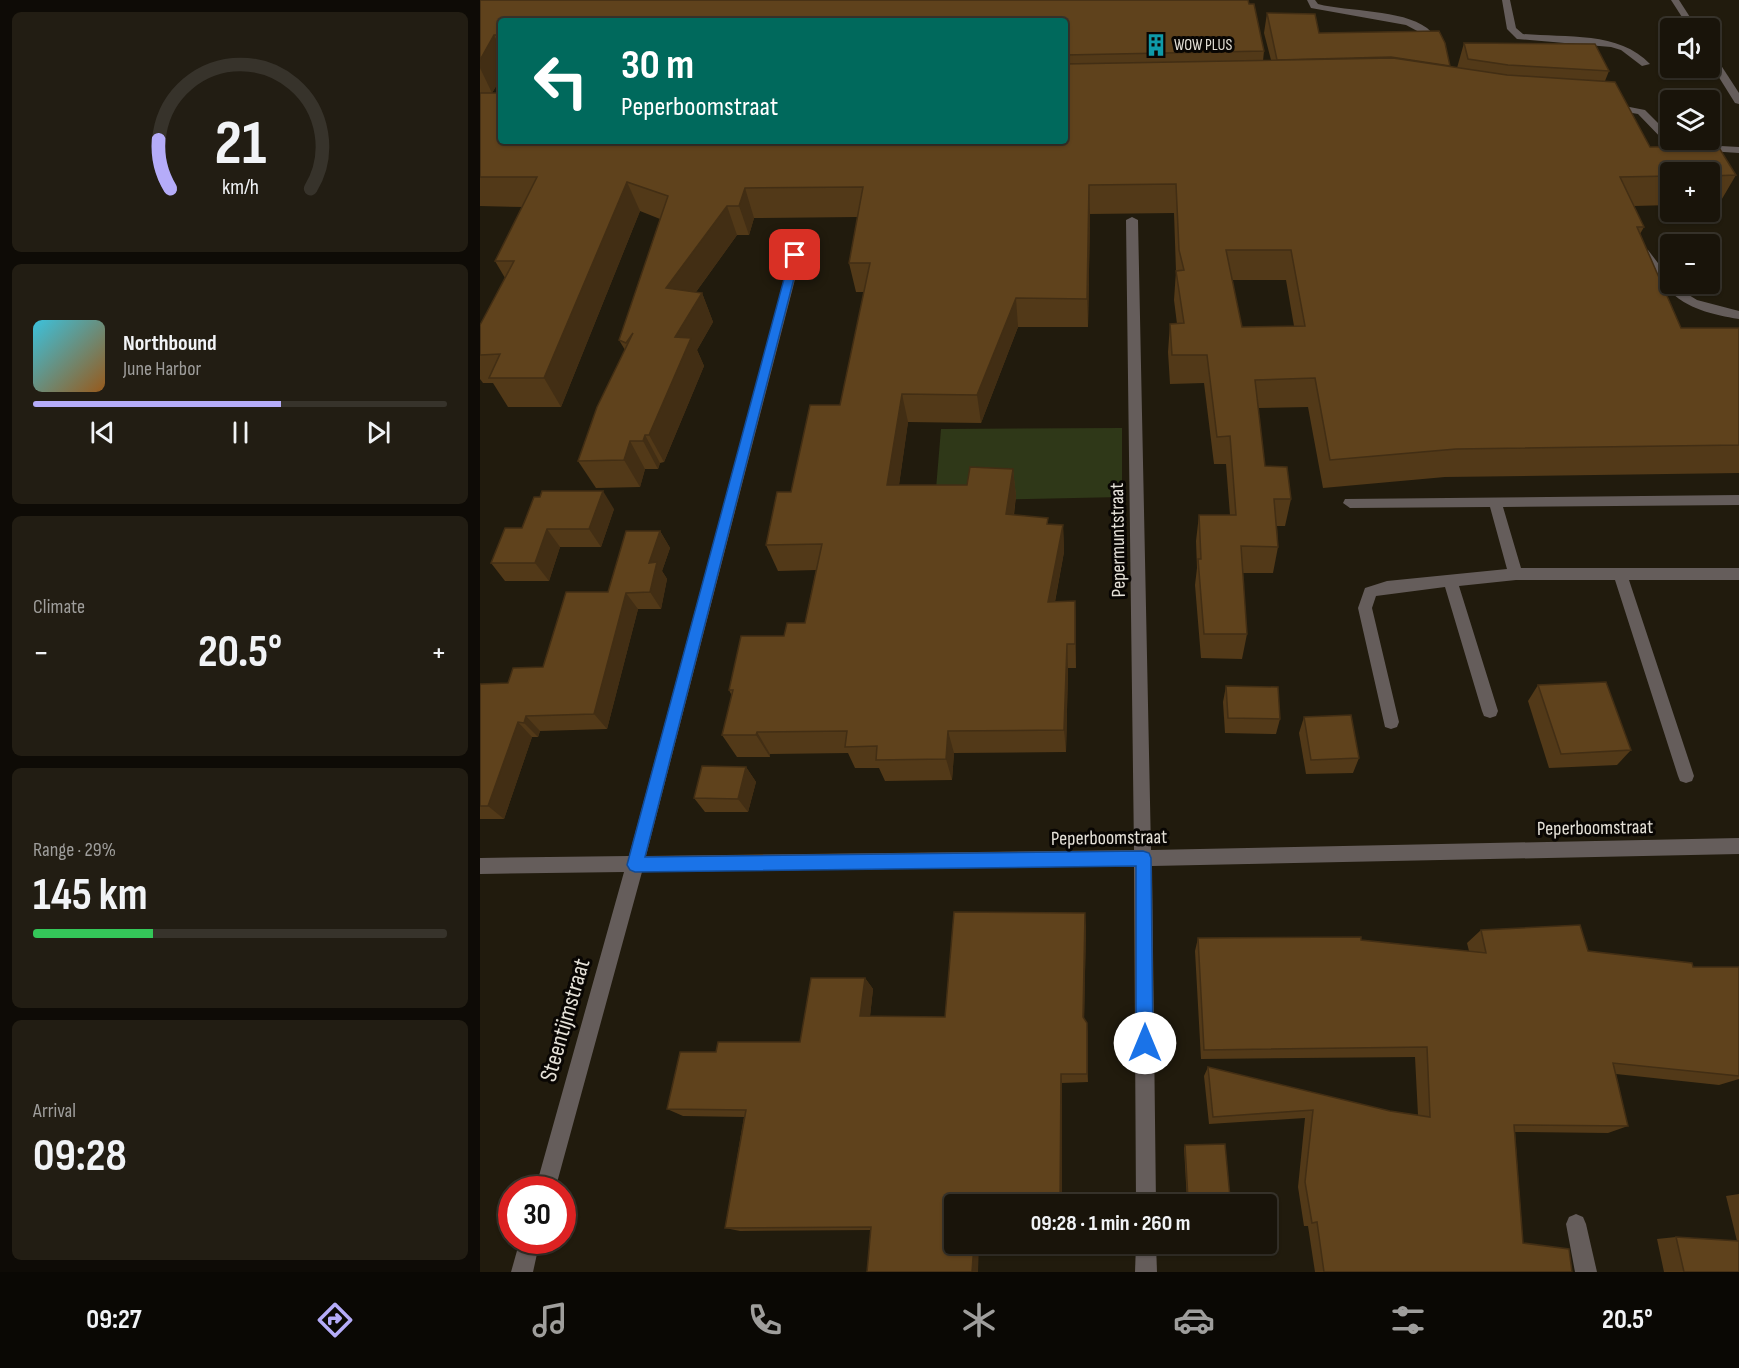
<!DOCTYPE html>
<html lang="en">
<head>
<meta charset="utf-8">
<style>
	body { margin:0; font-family:"Sofia Sans Condensed",sans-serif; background:#221d13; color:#f1f3f6; height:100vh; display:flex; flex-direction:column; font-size:22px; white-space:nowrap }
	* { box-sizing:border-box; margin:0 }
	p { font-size:20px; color:#9f9e9c }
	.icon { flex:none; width:33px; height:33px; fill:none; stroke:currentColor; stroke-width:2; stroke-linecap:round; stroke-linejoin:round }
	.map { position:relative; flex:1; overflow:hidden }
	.drawer { display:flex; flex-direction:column; gap:12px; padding:12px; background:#0e0b06; width:480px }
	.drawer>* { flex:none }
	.top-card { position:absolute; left:18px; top:18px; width:570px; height:126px; border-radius:6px; box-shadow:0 2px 4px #0004,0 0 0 2px #37332b; background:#00695c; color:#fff; overflow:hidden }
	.tools { position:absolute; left:1180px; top:18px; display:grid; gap:12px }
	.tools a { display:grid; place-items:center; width:60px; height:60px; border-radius:6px; background:#19140a; box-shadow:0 2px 4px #0004,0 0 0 2px #37332b; font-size:30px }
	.speed { position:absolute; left:18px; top:1176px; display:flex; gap:12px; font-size:30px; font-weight:700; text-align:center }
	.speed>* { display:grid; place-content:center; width:78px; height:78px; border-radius:50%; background:#19140a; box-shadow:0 2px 4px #0004,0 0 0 2px #37332b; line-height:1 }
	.speed .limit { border:9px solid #d22; background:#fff; color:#111 }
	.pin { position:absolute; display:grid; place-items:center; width:51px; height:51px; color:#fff; margin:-26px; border-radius:12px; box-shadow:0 3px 9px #0006 }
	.me { position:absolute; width:66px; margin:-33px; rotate:0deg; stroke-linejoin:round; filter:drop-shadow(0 0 4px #0008) }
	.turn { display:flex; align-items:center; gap:21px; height:126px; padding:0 24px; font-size:27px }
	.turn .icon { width:78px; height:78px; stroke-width:2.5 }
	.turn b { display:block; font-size:42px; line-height:51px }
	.big { font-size:45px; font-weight:700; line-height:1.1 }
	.drawer .tile { flex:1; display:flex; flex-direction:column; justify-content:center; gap:9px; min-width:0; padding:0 21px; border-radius:9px; background:#221d13 }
	.drawer .dial { align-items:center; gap:0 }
	.dial svg { height:156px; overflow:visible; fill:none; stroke:#37332b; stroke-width:7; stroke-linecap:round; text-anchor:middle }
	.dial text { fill:#f1f3f6; stroke:none }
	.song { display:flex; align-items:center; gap:18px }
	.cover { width:72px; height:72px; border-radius:9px; background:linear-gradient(135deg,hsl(190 70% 55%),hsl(30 70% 35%)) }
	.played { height:6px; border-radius:3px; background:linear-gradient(90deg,#b5acf9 60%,#37332b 60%) }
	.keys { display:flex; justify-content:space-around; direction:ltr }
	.heat { display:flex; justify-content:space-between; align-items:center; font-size:33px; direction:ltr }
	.charge { height:9px; border-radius:4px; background:linear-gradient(90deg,#34c759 29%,#37332b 0) }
	.trip { position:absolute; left:464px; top:1194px; width:333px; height:60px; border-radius:6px; background:#19140a; box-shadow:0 2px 4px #0004,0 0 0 2px #37332b; font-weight:700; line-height:60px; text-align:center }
	.menu { display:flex; height:96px; justify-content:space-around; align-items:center; background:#0a0804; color:#9f9e9c }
	.menu .icon { width:42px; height:42px }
	.menu .active { color:#b5acf9 }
	.menu b { font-size:27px; color:#f1f3f6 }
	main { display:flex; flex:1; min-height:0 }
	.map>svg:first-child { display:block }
	.green { fill:#2f3818 }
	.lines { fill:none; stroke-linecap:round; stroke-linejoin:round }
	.minor { fill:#655d5b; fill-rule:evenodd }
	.wall { fill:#523918; fill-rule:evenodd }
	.shaded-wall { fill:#422e14 }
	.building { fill:#5f421c; stroke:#422e14; stroke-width:1.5; fill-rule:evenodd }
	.route { fill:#1a73e8; stroke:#114b97; stroke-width:1.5 }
	.labels { text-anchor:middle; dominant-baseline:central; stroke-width:6; stroke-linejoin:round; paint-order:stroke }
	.far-poi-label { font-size:16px; fill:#e5e1d8; stroke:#090603; text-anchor:start }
	.street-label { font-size:20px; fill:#e5e1d8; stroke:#090603 }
	.near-street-label { font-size:24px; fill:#e5e1d8; stroke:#090603 }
</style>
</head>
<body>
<main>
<section class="drawer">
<div class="tile dial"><svg viewBox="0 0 100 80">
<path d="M14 69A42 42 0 1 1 86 69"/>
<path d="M14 69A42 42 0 0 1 8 44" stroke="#b5acf9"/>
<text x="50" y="56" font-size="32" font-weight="700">21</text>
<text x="50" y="72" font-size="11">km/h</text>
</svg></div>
<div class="tile">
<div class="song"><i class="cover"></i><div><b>Northbound</b><p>June Harbor</p></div></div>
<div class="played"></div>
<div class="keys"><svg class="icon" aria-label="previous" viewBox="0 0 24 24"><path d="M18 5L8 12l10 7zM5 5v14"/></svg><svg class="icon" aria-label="pause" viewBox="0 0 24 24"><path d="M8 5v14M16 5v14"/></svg><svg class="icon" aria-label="next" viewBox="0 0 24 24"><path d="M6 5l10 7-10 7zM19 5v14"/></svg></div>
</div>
<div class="tile"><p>Climate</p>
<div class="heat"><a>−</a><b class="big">20.5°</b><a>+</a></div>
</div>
<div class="tile"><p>Range · 29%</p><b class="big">145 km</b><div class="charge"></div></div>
<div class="tile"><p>Arrival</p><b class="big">09:28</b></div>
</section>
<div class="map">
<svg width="1259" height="1272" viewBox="0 0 1259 1272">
	<rect width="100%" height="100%" fill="#211b0d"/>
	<!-- green -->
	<polygon class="green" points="642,428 642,497 455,501 461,429"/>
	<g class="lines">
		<!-- minor -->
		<g class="minor">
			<path d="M827 0H835L838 4C869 12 921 9 947 28 953 33 958 40 963 46L955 48 941 33 926 25 831 8Z"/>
			<path d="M1022 0H1030L1036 28 1043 34C1085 38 1139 31 1170 64L1162 66 1141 50 1131 47 1037 39 1027 29Z"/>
			<polygon points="1191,0 1199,0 1217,28 1209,28"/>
			<polygon points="1230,52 1233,53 1259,93 1259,104 1255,103 1230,63"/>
			<polygon points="1129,103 1165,110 1191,136 1191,140 1204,144 1259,147 1259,153 1198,149 1186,143 1158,114 1125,108 1125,104"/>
			<polygon points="652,217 658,220 671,850 1259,838 1259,854 672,866 676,1204 656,1204 654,866 162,872 75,1190 55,1190 144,872 0,874 0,858 149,856 317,231 325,231 327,233 166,856 654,850 646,220"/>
			<path d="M1164 249 1168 250 1191 280V284L1217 300 1259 311V319C1205 310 1192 299 1160 256L1158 253Z"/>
			<polygon points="1259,495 1259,505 1023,507 1041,568 1259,568 1259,580 1149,580 1214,776 1212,781 1206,783 1200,781 1198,776 1135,580 1036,580 979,586 1018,711 1016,716 1010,718 1004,716 1002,711 965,587 896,596 892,608 919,722 917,727 911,729 905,727 878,608 885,588 907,581 1027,569 1010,507 870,508 863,503 865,499"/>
			<polygon points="1096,1214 1103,1217 1106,1224 1117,1272 1095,1272 1086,1224 1089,1217"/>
			<polygon points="40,1240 60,1240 53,1272 31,1272"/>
			<polygon points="656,1244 676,1244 677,1272 655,1272"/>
		</g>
	</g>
	<!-- wall -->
	<g class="wall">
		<path d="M0 0H768L769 4H774L784 51 783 61 791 60 784 33 787 13 835 14 839 33 959 31 965 43 970 67 977 68 984 43 1115 44 1129 71 1125 81 1135 82 1170 147 1238 146 1256 175 1239 204 1230 205V172H1191V205L1154 206 1164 227 1160 234 1201 328H1259V473L965 477 843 488 828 407 778 408 785 466 807 467 811 499 805 526H797L798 547 793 573H762L767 634 762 659 721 658 715 585 717 568 716 541 719 515H750L746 464H734L724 383 690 384 688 352 690 324H697L694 300 696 271 694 213 610 214 608 327H538L501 423 428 422 419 485H487L490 467 533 469 536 496 534 515 568 518V524L583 525 584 552 575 602 595 601 596 626V668H588L586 752 474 753 472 780 405 781 399 768H375L368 753 290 754V757H257L242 735 252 696 249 690 261 636H304L307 623H325L336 570 298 571 286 545 297 492H311L330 405H360L384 292H376L369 263 378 217 274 218 269 235H257L216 292 222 293 233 322 217 350 224 366 184 462 180 463 178 469H165L160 487 116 488 98 461 117 407 145 350 139 340 180 219 160 211 81 407H28L13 383H3L0 379V325L25 278 15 261 43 207 0 206ZM21 21H585V141H21V93H8H12L21 78ZM752 280H806L814 326 762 327Z"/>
		<polygon points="134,509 121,547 80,547 69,581 25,581 11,563 42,528"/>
		<polygon points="180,531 190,548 182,571 187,579 181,609 158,609 127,729 60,731 58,737 52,737 24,819 0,819 0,684 28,683 63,667"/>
		<polygon points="1058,685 1151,750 1137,765 1069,768 1048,701"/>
		<polygon points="746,686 800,719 796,734 745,733 743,702"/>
		<polygon points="824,717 879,758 873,773 826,774 819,733"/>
		<polygon points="266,767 276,782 268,812 225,812 214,798"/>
		<polygon points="606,926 604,1019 608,1033 608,1082 582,1083 582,1203 474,1204 391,1230 260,1231 245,1228 264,1117 203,1116 187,1109 236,1052 320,1042 385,978 393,989 390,1016 465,1017"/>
		<polygon points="1001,930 1108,951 1213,967 1259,967 1259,1079 1239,1085 1136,1074 1148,1126 1128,1133 1035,1132 1043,1243 1092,1272 835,1272 828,1226 824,1226 818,1187 825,1118 729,1124 724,1076 728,1067 910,1111 938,1115 935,1057 721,1059 715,951 718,938 881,940 989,951 987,943"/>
		<polygon points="705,1145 750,1197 748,1199 707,1201 704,1148"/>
		<polygon points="1259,1194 1259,1272 1184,1272 1177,1239 1196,1237 1257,1241 1246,1196"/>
	</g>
	<!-- shaded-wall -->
	<g class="shaded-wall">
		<polygon points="14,35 21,49 21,78 12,93 0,68 0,60"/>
		<polygon points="147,182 160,211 81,407 64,378"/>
		<polygon points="609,185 610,214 608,327 607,299"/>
		<polygon points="265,188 274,218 269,235 259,206"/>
		<polygon points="247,206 257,235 198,317 186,288"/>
		<polygon points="222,293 233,322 217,350 224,366 184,462 169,435 195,337"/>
		<polygon points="536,298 538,327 501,423 497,395"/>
		<polygon points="422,394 428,422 415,512 407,485"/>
		<polygon points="165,435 180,463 178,469 163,441"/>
		<polygon points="150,441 165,469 160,487 144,460"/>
		<polygon points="533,469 536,496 530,541 526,514"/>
		<polygon points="123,491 134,509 121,547 109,529"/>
		<polygon points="583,525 584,552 570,627 568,602"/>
		<polygon points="67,529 80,547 69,581 55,563"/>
		<polygon points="180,531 190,548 182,571 187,579 181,609 170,592 169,563"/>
		<polygon points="146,593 158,609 127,729 114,714"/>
		<polygon points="595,601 596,626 596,668 595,644"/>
		<polygon points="587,644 588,668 586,752 584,730"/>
		<polygon points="46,716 60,731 58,737 44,723"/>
		<polygon points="38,722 52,737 24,819 8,806"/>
		<polygon points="468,731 474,753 472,780 466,759"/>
		<polygon points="277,732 290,754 290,757 276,735"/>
		<polygon points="266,767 276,782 268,812 258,799"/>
		<polygon points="605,913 606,926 604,1027 603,1017"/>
		<polygon points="385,978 393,989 389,1026 380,1016"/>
		<polygon points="607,1023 608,1033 608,1082 607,1074"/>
		<polygon points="581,1074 582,1083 582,1203 580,1198"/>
		<polygon points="496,1199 501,1203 501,1204 495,1204"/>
		<polygon points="494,1244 499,1244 498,1272 492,1272"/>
	</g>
	<!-- building -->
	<g class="building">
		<polygon points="0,0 768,0 769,4 774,4 784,51 585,55 585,21 21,21 21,35 14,35 0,60"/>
		<polygon points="787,13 835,14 839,33 959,31 965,43 970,66 911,57 797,60"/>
		<polygon points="984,43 1115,44 1129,71 1028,65 988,59"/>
		<path d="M913 58 1027 75 1135 82 1170 147 1238 146 1256 175 1230 176V172H1191V176L1140 177 1164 227H1157L1201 328H1259V445L976 449 850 460 835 378 775 380 785 466 807 467 811 499H794L798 547 761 546 767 634H724L718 559H721L719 515H756L750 436 737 437 727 355H692L690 324 704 323 696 271 704 270 699 250 696 184 609 185 607 299 536 298 497 395 422 394 407 485H487L490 467 533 469 526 514 568 518 567 524 583 525 568 602 595 601V644H587L584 730 468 731 466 759 396 760 397 746 365 747 367 731 277 732 276 735H242L253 690H249L261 636H304L307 623H325L342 544 286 545 297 492H311L330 405H360L390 263H369L383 187 265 188 259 206H247L186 288 222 293 195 337 211 338 169 435H165L163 441H150L144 460 98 461 117 407 153 333 146 343 139 340 188 196 147 182 64 378H9L20 354 0 355V325L34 261H15L57 177H0V93H21V141H585V64ZM746 250H811L825 326 762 327Z"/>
		<polygon points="62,491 123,491 109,529 67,529 55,563 11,563 25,528 42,528 54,497 60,497"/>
		<polygon points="146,531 180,531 169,563 177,562 170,592 146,593 114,714 46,716 44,723 38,722 8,806 0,806 0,684 28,683 33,668 63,667 86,592 128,592"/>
		<polygon points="1126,682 1151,750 1081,754 1058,685"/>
		<polygon points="746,686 798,687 800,719 748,718"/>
		<polygon points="871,715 879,758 831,760 824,717"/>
		<polygon points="222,766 266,767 258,799 214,798"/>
		<polygon points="474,912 605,913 603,1017 607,1023 607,1074 581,1074 580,1198 496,1199 495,1204 474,1204 474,1244 494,1244 492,1272 387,1272 391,1227 245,1228 266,1110 187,1109 200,1052 236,1052 238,1042 320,1042 331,978 385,978 380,1016 465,1017"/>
		<polygon points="1100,925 1108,951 1212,963 1213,967 1259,967 1259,1076 1133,1063 1148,1126 1034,1125 1043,1243 1089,1249 1092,1272 844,1272 837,1222 832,1223 825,1182 833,1110 733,1117 728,1067 910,1111 950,1117 947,1047 724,1050 718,938 881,937 881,940 1006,953 1001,930"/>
		<polygon points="745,1144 750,1197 708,1199 705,1145"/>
		<polygon points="1196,1237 1259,1241 1259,1272 1204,1272"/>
	</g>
	<!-- route -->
	<polygon class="route" points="311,253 320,255 165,857 663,851 669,853 671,858 673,1043 671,1049 665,1052 659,1049 656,1043 656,866 155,872 150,870 147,865"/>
	<!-- icons -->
	<defs>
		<g id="building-bare" transform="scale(1.8)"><path d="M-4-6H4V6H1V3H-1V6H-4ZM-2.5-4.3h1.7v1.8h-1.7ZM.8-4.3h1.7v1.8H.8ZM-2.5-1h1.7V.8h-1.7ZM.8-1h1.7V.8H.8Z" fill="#0f9aa8" stroke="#090603" stroke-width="2.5" paint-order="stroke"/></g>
	</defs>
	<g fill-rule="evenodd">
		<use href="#building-bare" x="676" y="45"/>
	</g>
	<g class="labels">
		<!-- far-poi labels -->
		<g class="far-poi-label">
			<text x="694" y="45">WOW PLUS</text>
		</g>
		<!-- street labels -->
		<g class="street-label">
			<text transform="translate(638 540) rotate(-91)">Pepermuntstraat</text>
			<text transform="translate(1115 828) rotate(-1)">Peperboomstraat</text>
			<text transform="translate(629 838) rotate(-1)">Peperboomstraat</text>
		</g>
		<!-- near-street labels -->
		<g class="near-street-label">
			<text transform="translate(85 1020) rotate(-74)">Steentijmstraat</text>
		</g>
	</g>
</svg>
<div class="tools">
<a><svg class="icon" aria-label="sound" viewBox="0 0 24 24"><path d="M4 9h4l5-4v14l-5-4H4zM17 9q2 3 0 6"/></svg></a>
<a><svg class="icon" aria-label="layers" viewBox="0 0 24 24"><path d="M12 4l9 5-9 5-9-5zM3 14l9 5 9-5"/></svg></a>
<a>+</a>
<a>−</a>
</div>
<div class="speed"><div class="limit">30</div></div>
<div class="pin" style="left:315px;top:255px;background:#d93025"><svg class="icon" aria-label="arrive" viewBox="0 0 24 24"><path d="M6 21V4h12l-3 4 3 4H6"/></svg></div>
<svg class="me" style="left:665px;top:1043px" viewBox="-20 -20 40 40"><circle r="19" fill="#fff"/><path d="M0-13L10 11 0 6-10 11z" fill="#1a73e8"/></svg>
<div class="trip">09:28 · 1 min · 260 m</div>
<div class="top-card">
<div class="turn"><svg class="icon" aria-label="left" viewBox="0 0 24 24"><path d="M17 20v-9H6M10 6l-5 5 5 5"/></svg><div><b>30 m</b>Peperboomstraat</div></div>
</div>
</div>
</main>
<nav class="menu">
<b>09:27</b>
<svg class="icon active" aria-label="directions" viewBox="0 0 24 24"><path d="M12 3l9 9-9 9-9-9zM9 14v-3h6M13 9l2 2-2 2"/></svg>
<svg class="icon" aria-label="music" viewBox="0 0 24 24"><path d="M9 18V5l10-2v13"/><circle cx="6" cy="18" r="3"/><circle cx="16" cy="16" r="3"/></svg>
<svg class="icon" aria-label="phone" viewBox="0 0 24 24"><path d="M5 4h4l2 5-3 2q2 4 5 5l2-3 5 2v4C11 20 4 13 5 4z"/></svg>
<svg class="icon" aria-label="climate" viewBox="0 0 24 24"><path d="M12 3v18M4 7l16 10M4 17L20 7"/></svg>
<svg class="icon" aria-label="car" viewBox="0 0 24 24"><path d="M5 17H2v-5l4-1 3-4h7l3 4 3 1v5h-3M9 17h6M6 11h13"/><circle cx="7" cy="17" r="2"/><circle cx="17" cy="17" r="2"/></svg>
<svg class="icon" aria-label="filters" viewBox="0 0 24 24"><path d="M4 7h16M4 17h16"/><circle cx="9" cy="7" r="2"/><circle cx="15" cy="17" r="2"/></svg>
<b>20.5°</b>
</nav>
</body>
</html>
